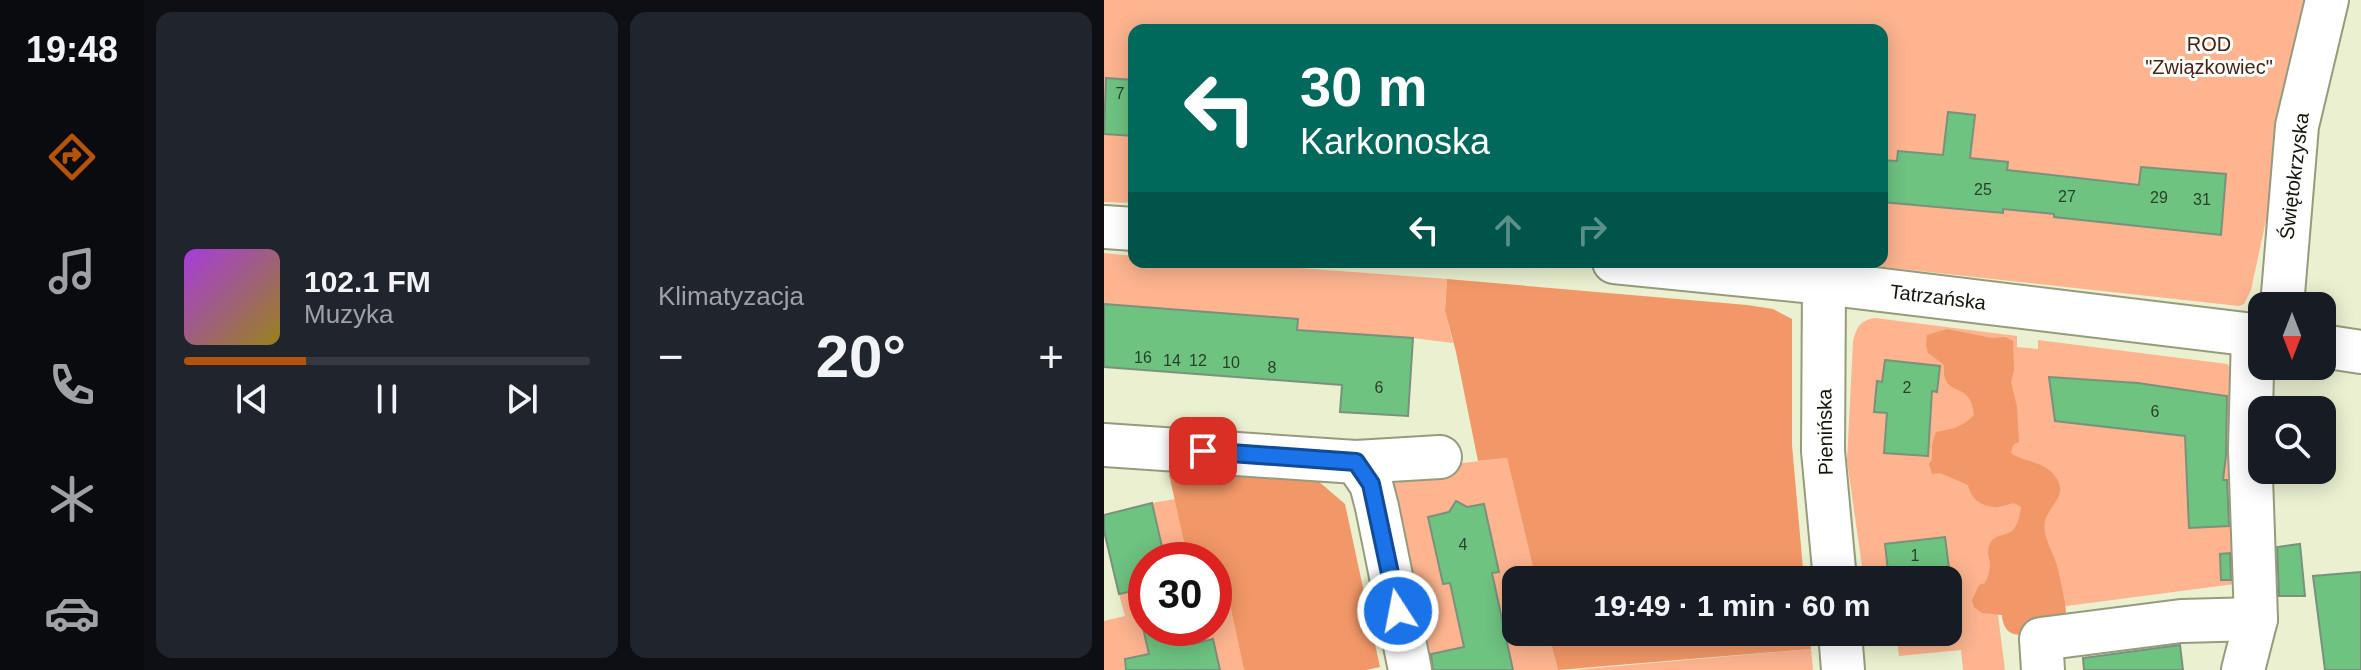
<!DOCTYPE html>
<html lang="pl">
<head>
<meta charset="utf-8">
<style>
	body { margin:0; font-family:Arial,sans-serif; background:#20242c; color:#f1f3f6; height:100vh; display:flex; flex-direction:column; font-size:30px; white-space:nowrap }
	* { box-sizing:border-box; margin:0 }
	p { font-size:26px; color:#9ea1a6 }
	.icon { flex:none; width:44px; height:44px; fill:none; stroke:currentColor; stroke-width:2; stroke-linecap:round; stroke-linejoin:round }
	.map { position:relative; flex:1; overflow:hidden }
	.drawer { display:flex; flex-direction:column; gap:12px; padding:12px; background:#0d0f14; width:960px }
	.drawer>* { flex:none }
	.banner { position:absolute; left:24px; top:24px; width:760px; height:244px; border-radius:16px; box-shadow:0 4px 20px #0003; background:#00695c; color:#fff; overflow:hidden }
	.needle { width:52px; rotate:180deg }
	.controls { position:absolute; left:1144px; top:292px; display:grid; gap:16px }
	.controls a { display:grid; place-items:center; width:88px; height:88px; border-radius:16px; background:#171b24; box-shadow:0 4px 20px #0003; font-size:40px }
	.speed { position:absolute; left:24px; top:542px; display:flex; gap:16px; font-size:40px; font-weight:700; text-align:center }
	.speed>* { display:grid; place-content:center; width:104px; height:104px; border-radius:50%; background:#171b24; box-shadow:0 4px 20px #0003; line-height:1 }
	.speed .limit { border:12px solid #d22; background:#fff; color:#111 }
	.pin { position:absolute; display:grid; place-items:center; width:68px; height:68px; color:#fff; margin:-34px; border-radius:16px; box-shadow:0 4px 12px #0006 }
	.me { position:absolute; width:88px; margin:-44px; rotate:349deg; stroke-linejoin:round; filter:drop-shadow(0 0 6px #0008) }
	.turn { display:flex; align-items:center; gap:28px; height:168px; padding:0 40px; font-size:36px }
	.turn .icon { width:104px; height:104px; stroke-width:2.5 }
	.turn b { display:block; font-size:56px; line-height:68px }
	.lanes { display:flex; align-items:center; height:76px; padding:0 40px; background:#0003; justify-content:center; gap:40px; direction:ltr }
	.lanes .off { opacity:.35 }
	.big { font-size:60px; font-weight:700; line-height:1.1 }
	.drawer .card { flex:1; display:flex; flex-direction:column; justify-content:center; gap:12px; min-width:0; padding:0 28px; border-radius:16px; background:#20242c }
	.song { display:flex; align-items:center; gap:24px }
	.cover { width:96px; height:96px; border-radius:12px; background:linear-gradient(135deg,hsl(280 70% 55%),hsl(50 70% 35%)) }
	.played { height:8px; border-radius:4px; background:linear-gradient(90deg,#b45309 30%,#363941 30%) }
	.keys { display:flex; justify-content:space-around; direction:ltr }
	.heat { display:flex; justify-content:space-between; align-items:center; font-size:44px; direction:ltr }
	.drawer .tiles { flex:1; display:grid; gap:12px; grid-template-columns:repeat(2,1fr) }
	.trip { position:absolute; left:398px; top:566px; width:460px; height:80px; border-radius:16px; background:#171b24; box-shadow:0 4px 20px #0003; font-weight:700; line-height:80px; text-align:center }
	main { display:flex; flex:1; min-height:0 }
	.tab-bar { display:flex; flex-direction:column; width:144px; justify-content:space-around; align-items:center; background:#090b0e; color:#9ea1a6 }
	.tab-bar .icon { width:56px; height:56px }
	.tab-bar .on { color:#b45309 }
	.tab-bar b { font-size:36px; color:#f1f3f6 }
	.map>svg:first-child { display:block }
	.green { fill:#fdb48f }
	.forest { fill:#f29767 }
	.building { fill:#6ec381; stroke:#79927d; stroke-width:2 }
	.lines { fill:none; stroke-linecap:round; stroke-linejoin:round }
	.minor-casing { stroke:#969b7e; stroke-width:46 }
	.minor { stroke:#fff; stroke-width:42 }
	.route-casing { stroke:#114b97; stroke-width:20 }
	.route { stroke:#1a73e8; stroke-width:14 }
	.labels { text-anchor:middle; dominant-baseline:central; stroke-width:6; stroke-linejoin:round; paint-order:stroke }
	.number-label { font-size:16px; fill:#2a4028 }
	.park-label { font-size:20px; fill:#482410; stroke:#fff }
	.street-label { font-size:20px; fill:#13150a; stroke:#fff }
</style>
</head>
<body>
<main>
<nav class="tab-bar">
<b>19:48</b>
<svg class="icon on" aria-label="directions" viewBox="0 0 24 24"><path d="M12 3l9 9-9 9-9-9zM9 14v-3h6M13 9l2 2-2 2"/></svg>
<svg class="icon" aria-label="music" viewBox="0 0 24 24"><path d="M9 18V5l10-2v13"/><circle cx="6" cy="18" r="3"/><circle cx="16" cy="16" r="3"/></svg>
<svg class="icon" aria-label="phone" viewBox="0 0 24 24"><path d="M5 4h4l2 5-3 2q2 4 5 5l2-3 5 2v4C11 20 4 13 5 4z"/></svg>
<svg class="icon" aria-label="climate" viewBox="0 0 24 24"><path d="M12 3v18M4 7l16 10M4 17L20 7"/></svg>
<svg class="icon" aria-label="car" viewBox="0 0 24 24"><path d="M5 17H2v-5l4-1 3-4h7l3 4 3 1v5h-3M9 17h6M6 11h13"/><circle cx="7" cy="17" r="2"/><circle cx="17" cy="17" r="2"/></svg>
</nav>
<section class="drawer">
<div class="tiles">
<div class="card">
<div class="song"><i class="cover"></i><div><b>102.1 FM</b><p>Muzyka</p></div></div>
<div class="played"></div>
<div class="keys"><svg class="icon" aria-label="previous" viewBox="0 0 24 24"><path d="M18 5L8 12l10 7zM5 5v14"/></svg><svg class="icon" aria-label="pause" viewBox="0 0 24 24"><path d="M8 5v14M16 5v14"/></svg><svg class="icon" aria-label="next" viewBox="0 0 24 24"><path d="M6 5l10 7-10 7zM19 5v14"/></svg></div>
</div>
<div class="card"><p>Klimatyzacja</p>
<div class="heat"><a>−</a><b class="big">20°</b><a>+</a></div>
</div>
</div>
</section>
<div class="map">
<svg width="1257" height="670" viewBox="0 0 1257 670">
	<rect width="100%" height="100%" fill="#eaf0d0"/>
	<!-- green -->
	<g class="green">
		<polygon points="0,0 1206,0 1182,127 1147,290 1140,304 1135,306 734,262 778,262 778,30 30,30 30,203 0,202"/>
		<polygon points="0,253 30,256 30,262 116,262 343,279 341,311 349,343 309,338 204,331 199,382 190,382 194,319 0,304"/>
		<path d="M771 318 913 336V347L934 349V340L1123 364 1136 378 1146 582 894 615 901 670H859L857 650 795 656 792 632H844V580H760L743 461 749 342C752 328 756 320 771 318Z"/>
		<polygon points="403,458 432,580 412,580 412,632 444,632 454,670 327,670 287,500 288,485 306,469"/>
		<polygon points="71,499 84,560 61,560 48,503"/>
		<polygon points="42,588 42,628 110,628 110,597 124,594 140,670 0,670 0,621 21,616 15,594"/>
		<polygon points="707,649 709,670 469,670"/>
	</g>
	<!-- forest -->
	<g class="forest">
		<polygon points="343,279 643,305 669,309 688,319 688,445 700,580 432,580 403,458 374,461 352,352 341,311"/>
		<path d="M843 329 888 338 901 337 909 341 910 370 907 382 913 407 915 442 909 445 907 453C923 464 943 460 954 481 962 497 945 506 941 521 938 536 948 549 952 563 955 571 962 605 962 612 961 616 958 620 956 623 938 631 900 649 898 615L878 613 870 607 868 600 875 585 881 583C884 577 886 571 886 564 885 557 882 551 886 544 895 527 912 546 917 507L910 503C904 504 895 508 889 507 876 506 866 497 864 485L836 473 828 474 825 464 828 459V445L832 432C848 429 859 427 870 415 867 383 846 395 841 378 839 373 841 368 839 364L824 353 822 345 823 335Z"/>
		<polygon points="65,474 213,480 241,504 276,667 262,670 140,670 124,595 110,597 110,560 84,560"/>
		<polygon points="444,632 705,632 707,649 454,670"/>
	</g>
	<!-- building -->
	<g class="building">
		<polygon points="2,78 30,80 30,136 0,134"/>
		<polygon points="844,112 871,115 866,158 904,162 903,170 1035,185 1037,167 1122,174 1117,235 950,217 950,214 899,209 899,213 778,202 778,160 793,161 794,151 839,155"/>
		<polygon points="0,304 194,319 193,330 309,338 304,416 236,412 238,385 0,367"/>
		<polygon points="781,360 836,366 833,392 828,391 824,456 780,453 783,413 770,412 773,381 778,382"/>
		<polygon points="945,377 1034,383 1123,396 1122,456 1119,480 1123,480 1125,526 1085,528 1081,436 951,421"/>
		<polygon points="352,501 363,507 380,504 395,572 388,573 409,670 329,670 327,654 360,647 346,583 339,584 324,517 345,512"/>
		<polygon points="48,503 61,560 42,560 42,588 15,594 0,531 0,515"/>
		<polygon points="841,537 845,568 833,569 834,580 785,580 781,544"/>
		<polygon points="1196,544 1201,596 1175,596 1173,547"/>
		<polygon points="1126,553 1127,580 1117,580 1116,554"/>
		<polygon points="1257,572 1257,670 1221,670 1209,576"/>
		<polygon points="39,628 86,628 89,644 109,639 116,670 22,670 21,659 45,654"/>
		<polygon points="1076,645 1079,670 980,670 979,658"/>
	</g>
	<g class="lines">
		<!-- minor casing -->
		<g class="minor-casing">
			<g id="minor">
				<polyline points="0,227 30,229"/>
				<polyline points="510,262 720,283 1158,336"/>
				<polyline points="720,283 719,451 731,580"/>
				<polyline points="1178,306 1193,126 1223,0"/>
				<polyline points="1218,346 1257,352"/>
				<polyline points="0,445 252,462 267,484 273,507 306,670"/>
				<polyline points="252,462 336,457"/>
				<polyline points="736,632 739,670"/>
				<polyline points="939,670 937,639 1077,621 1152,619"/>
				<polyline points="1139,670 1152,619 1146,449 1149,335"/>
			</g>
		</g>
		<!-- minor -->
		<use href="#minor" class="minor"/>
	</g>
	<g class="lines">
		<!-- route casing -->
		<g class="route-casing">
			<polyline id="route" points="99,451 252,462 267,484 294,611"/>
		</g>
		<!-- route -->
		<use href="#route" class="route"/>
	</g>
	<g class="labels">
		<!-- number labels -->
		<g class="number-label">
			<text x="16" y="93">7</text>
			<text x="879" y="189">25</text>
			<text x="963" y="196">27</text>
			<text x="1055" y="197">29</text>
			<text x="1098" y="199">31</text>
			<text x="39" y="357">16</text>
			<text x="68" y="360">14</text>
			<text x="94" y="360">12</text>
			<text x="127" y="362">10</text>
			<text x="168" y="367">8</text>
			<text x="275" y="387">6</text>
			<text x="803" y="387">2</text>
			<text x="1051" y="411">6</text>
			<text x="359" y="544">4</text>
			<text x="811" y="555">1</text>
		</g>
		<!-- park labels -->
		<g class="park-label">
			<text x="1105" y="44">ROD<tspan x="1105" dy="23">"Związkowiec"</tspan></text>
		</g>
		<!-- street labels -->
		<g class="street-label">
			<text transform="translate(1190 176) rotate(-83)">Świętokrzyska</text>
			<text transform="translate(834 297) rotate(7)">Tatrzańska</text>
			<text transform="translate(721 432) rotate(-91)">Pienińska</text>
		</g>
	</g>
</svg>
<div class="controls">
<a><svg class="needle" viewBox="-14 -14 28 28"><path d="M0-13l5 13h-10z" fill="#e53935"/><path d="M0 13l5-13h-10z" fill="#9ea1a6"/></svg></a>
<a><svg class="icon" aria-label="search" viewBox="0 0 24 24"><circle cx="10" cy="10" r="6"/><path d="M15 15l6 6"/></svg></a>
</div>
<div class="speed"><div class="limit">30</div></div>
<div class="pin" style="left:99px;top:451px;background:#d93025"><svg class="icon" aria-label="arrive" viewBox="0 0 24 24"><path d="M6 21V4h12l-3 4 3 4H6"/></svg></div>
<svg class="me" style="left:294px;top:611px" viewBox="-20 -20 40 40"><circle r="17" fill="#1a73e8" stroke="#fff" stroke-width="3"/><path d="M0-11L8 9 0 5-8 9z" fill="#fff"/></svg>
<div class="trip">19:49 · 1 min · 60 m</div>
<div class="banner">
<div class="turn"><svg class="icon" aria-label="left" viewBox="0 0 24 24"><path d="M17 20v-9H6M10 6l-5 5 5 5"/></svg><div><b>30 m</b>Karkonoska</div></div>
<div class="lanes"><svg class="icon" aria-label="left" viewBox="0 0 24 24"><path d="M17 20v-9H6M10 6l-5 5 5 5"/></svg><svg class="icon off" aria-label="ahead" viewBox="0 0 24 24"><path d="M12 20V5M6 11l6-6 6 6"/></svg><svg class="icon off" aria-label="right" viewBox="0 0 24 24"><path d="M7 20v-9h11M14 6l5 5-5 5"/></svg></div>
</div>
</div>
</main>
</body>
</html>
